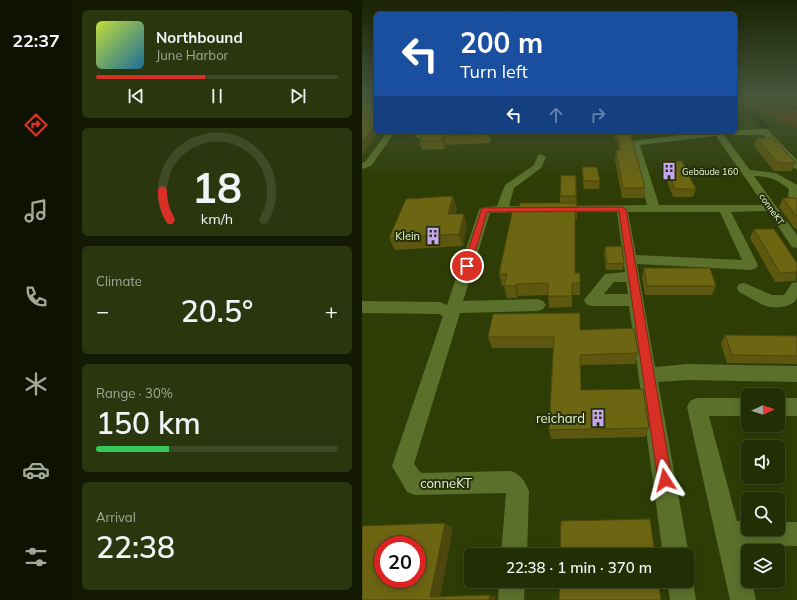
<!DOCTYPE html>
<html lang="en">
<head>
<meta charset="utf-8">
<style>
	body { margin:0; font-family:Mulish,sans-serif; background:#2a360e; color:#f1f3f6; height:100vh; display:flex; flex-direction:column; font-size:15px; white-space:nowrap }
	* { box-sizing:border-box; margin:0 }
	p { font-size:13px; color:#a2a89a }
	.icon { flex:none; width:22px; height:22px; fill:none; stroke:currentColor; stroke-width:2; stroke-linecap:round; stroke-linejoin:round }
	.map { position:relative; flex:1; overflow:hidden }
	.details { display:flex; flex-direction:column; gap:10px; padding:10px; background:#131902; width:290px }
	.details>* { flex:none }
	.top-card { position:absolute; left:12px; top:12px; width:363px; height:122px; border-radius:6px; box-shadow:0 2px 10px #0003,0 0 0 1px #3f4a26; background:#1a4fa0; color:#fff; overflow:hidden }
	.needle { width:26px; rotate:87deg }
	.controls { position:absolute; left:379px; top:388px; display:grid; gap:8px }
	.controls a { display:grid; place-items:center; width:44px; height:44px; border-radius:6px; background:#222e04; box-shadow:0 2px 10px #0003,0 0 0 1px #3f4a26; font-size:20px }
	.speed { position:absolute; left:12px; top:536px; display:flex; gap:8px; font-size:20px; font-weight:700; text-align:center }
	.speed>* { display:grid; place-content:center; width:52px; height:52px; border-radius:50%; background:#222e04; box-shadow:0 2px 10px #0003,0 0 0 1px #3f4a26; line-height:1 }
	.speed .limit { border:6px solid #d22; background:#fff; color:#111 }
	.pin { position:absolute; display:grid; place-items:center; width:34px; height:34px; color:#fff; margin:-17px; border:2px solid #fff; border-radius:50%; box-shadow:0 1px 4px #0007 }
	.me { position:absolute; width:44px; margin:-22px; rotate:351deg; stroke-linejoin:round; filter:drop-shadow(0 0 3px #0008) }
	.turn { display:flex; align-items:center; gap:14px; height:84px; padding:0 20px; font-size:18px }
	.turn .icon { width:52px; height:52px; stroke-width:2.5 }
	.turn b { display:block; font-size:28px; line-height:34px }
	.lanes { display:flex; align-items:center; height:38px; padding:0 20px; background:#0003; justify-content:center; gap:20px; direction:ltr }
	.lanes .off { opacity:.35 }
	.big { font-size:30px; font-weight:600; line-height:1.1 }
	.details .widget { flex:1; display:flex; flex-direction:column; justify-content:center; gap:6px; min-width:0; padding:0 14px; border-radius:6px; background:#2a360e }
	.details .dial { align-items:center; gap:0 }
	.dial svg { height:104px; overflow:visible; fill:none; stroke:#3f4a26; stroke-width:7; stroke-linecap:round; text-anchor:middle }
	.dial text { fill:#f1f3f6; stroke:none }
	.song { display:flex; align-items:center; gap:12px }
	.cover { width:48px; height:48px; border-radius:6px; background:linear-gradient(135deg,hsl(70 70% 55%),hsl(200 70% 35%)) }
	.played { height:4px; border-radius:2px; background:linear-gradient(90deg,#d93025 45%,#3f4a26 45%) }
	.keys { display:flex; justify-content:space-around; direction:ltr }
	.heat { display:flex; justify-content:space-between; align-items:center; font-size:22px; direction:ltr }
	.charge { height:6px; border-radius:3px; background:linear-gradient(90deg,#34c759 30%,#3f4a26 0) }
	.trip { position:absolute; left:102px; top:548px; width:230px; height:40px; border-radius:6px; background:#222e04; box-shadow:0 2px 10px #0003,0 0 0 1px #3f4a26; font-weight:600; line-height:40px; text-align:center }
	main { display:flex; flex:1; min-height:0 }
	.menu { display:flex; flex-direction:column; width:72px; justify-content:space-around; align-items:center; background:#0e1202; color:#a2a89a }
	.menu .icon { width:28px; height:28px }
	.menu .selected { color:#d93025 }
	.menu b { font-size:18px; color:#f1f3f6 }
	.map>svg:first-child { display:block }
	.green { fill:#603601 }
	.water { fill:#1e2806 }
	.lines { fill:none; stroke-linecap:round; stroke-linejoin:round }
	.stream { stroke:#1e2806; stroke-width:2 }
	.minor { fill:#5a702b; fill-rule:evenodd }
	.wall { fill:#5d570f }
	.shaded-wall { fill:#4c470d }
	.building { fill:#6c6512; stroke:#4c470d; fill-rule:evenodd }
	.route { fill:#d93025; stroke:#8d1f18 }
	.labels { text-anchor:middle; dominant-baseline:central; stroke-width:4; stroke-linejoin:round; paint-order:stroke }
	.far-poi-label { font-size:9px; fill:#ebf9d5; stroke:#26310c; text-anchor:start }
	.far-street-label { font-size:9px; fill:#ebf9d5; stroke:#26310c }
	.poi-label { font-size:11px; fill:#ebf9d5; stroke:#26310c; text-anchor:end }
	.near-poi-label { font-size:13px; fill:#ebf9d5; stroke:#26310c; text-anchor:end }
	.near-street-label { font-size:13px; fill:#ebf9d5; stroke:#26310c }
</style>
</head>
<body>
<main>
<nav class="menu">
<b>22:37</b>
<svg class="icon selected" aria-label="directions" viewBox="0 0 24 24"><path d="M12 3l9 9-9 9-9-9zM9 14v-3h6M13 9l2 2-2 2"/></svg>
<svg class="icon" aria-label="music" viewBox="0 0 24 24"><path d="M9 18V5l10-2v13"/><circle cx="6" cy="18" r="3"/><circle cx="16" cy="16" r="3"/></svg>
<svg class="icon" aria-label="phone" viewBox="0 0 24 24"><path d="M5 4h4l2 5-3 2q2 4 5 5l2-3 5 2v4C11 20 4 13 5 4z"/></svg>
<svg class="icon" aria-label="climate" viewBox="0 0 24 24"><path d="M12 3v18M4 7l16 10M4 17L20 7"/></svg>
<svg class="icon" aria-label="car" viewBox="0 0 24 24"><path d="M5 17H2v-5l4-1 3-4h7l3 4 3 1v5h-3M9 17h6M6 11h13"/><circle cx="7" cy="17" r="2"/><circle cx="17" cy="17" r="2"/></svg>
<svg class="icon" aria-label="filters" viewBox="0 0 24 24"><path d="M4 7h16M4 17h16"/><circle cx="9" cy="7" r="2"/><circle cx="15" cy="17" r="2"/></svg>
</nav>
<section class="details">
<div class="widget">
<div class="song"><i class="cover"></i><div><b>Northbound</b><p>June Harbor</p></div></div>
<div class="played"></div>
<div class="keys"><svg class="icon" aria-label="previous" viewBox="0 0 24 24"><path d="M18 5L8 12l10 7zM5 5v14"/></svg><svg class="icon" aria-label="pause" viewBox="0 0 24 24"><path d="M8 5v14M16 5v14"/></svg><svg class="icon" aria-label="next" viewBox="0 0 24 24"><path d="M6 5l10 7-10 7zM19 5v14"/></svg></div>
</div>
<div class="widget dial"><svg viewBox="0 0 100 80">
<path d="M14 69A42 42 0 1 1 86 69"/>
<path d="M14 69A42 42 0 0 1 8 47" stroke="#d93025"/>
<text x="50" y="56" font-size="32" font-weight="700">18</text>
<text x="50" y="72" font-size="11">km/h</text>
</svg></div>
<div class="widget"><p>Climate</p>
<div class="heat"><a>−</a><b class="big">20.5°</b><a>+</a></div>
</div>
<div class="widget"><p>Range · 30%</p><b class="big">150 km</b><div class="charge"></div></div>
<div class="widget"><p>Arrival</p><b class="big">22:38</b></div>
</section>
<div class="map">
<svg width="435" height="600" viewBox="0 0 435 600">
	<rect width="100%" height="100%" fill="#2e3d05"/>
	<!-- green -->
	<polygon class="green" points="373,96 435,96 435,128 381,104 373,103"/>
	<!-- water -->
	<polygon class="water" points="385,112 394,112 409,128 399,128"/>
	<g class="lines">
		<!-- stream -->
		<polyline class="stream" points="411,96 435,109"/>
		<!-- minor -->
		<g class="minor">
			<path d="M403 129 406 130 435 160V169L432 168 401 135H362L388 170 414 173 435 185V204L431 203 426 196 427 189C416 180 407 176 392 176L435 235V248L430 247 406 211 369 212 396 265 394 268 389 270 275 264 293 367 326 364 435 366V382L326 380 296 382 327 555 325 559V555H301L267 306H229L224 304 222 300 243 274 263 272 255 212H195L191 211 189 209 191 207 195 206 285 205 269 143 270 141 343 132H373V130ZM354 136 402 205H297L278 145ZM266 212H358L380 260 274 255ZM252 282H264L266 294H242Z"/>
			<polygon points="25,132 33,132 9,166 0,169 0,163 3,162"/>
			<polygon points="54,132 62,132 59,137 56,138 52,135"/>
			<path d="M179 154 184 157 179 168 152 188 147 206 175 207 177 209 175 211 171 212 128 213 101 301 176 299 181 301 184 305 181 309 176 311 98 313 52 464 59 473 149 471C159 475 163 481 167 491L165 555H139L144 493 53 495 45 492 30 466 81 316 77 314 0 313V301L78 302 85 305 117 210 119 208 135 206 143 185 172 165 176 155Z"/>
			<path d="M435 282C435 287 435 293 435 297 433 307 416 308 408 307 398 305 386 296 377 292L375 288 377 284 382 283 410 295H422L430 283Z"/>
			<polygon points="335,398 386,398 386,416 347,416 375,521 386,521 386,529 416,529 416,522 435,522 435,546 381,545 386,565 386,581 390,581 394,600 368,600 325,407 328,401"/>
			<rect x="416" y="398" width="19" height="18"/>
			<polygon points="325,571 327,572 331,581 334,600 308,600 305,581 325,581"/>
			<polygon points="137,581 163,581 162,600 136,600"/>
		</g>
	</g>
	<!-- wall -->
	<g class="wall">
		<polygon points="63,132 130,132 128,143 84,145 82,149 60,150 57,141"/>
		<polygon points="248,132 269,132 269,135 283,188 282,198 260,198 253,160 254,150 257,150 255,140"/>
		<polygon points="395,138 434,163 430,171 412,171 392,146"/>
		<polygon points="302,161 334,189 331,197 311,197 300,168"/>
		<polygon points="220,167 238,181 237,189 222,189 220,175"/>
		<polygon points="214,176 215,219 213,219 213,273 218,273 218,295 210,295 210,307 187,308 186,295 156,296 155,298 145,298 142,286 140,286 137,274 157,208 198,203 198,196"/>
		<polygon points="421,198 435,199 435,229 433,229 417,207"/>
		<polygon points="95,208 93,214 105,225 101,246 33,250 27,238"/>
		<polygon points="392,229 435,263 434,281 413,282 388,238"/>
		<polygon points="243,247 262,263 261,270 244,270 242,253"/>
		<polygon points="282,268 354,286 350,295 283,295 280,277"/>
		<polygon points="218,330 276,353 273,364 219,365 219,390 287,428 283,437 189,439 187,430 191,348 130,348 126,337"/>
		<polygon points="363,335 435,336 435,364 365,363 359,344"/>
	</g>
	<!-- shaded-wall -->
	<g class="shaded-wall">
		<polygon points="14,124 14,132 17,132 1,154 0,152 0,142"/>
		<polygon points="127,132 130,132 128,143 127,134"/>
		<polygon points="283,132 305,132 283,135"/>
		<polygon points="81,136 84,145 82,149 80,140"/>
		<polygon points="91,196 95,208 90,226 86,214"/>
		<polygon points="102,214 105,225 101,246 97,234"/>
		<polygon points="154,284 156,296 155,298 153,286"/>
		<polygon points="83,523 91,528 78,598 68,597"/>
		<polygon points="128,595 134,596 133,600 127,600"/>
	</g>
	<!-- building -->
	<g class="building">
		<polygon points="0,96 14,96 14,124 0,142"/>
		<polygon points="63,132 127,132 127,134 81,136 80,140 57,141"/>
		<polygon points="256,132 268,132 283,188 261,188 254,150 259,150"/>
		<polygon points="395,138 411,138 434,163 416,163"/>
		<polygon points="302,161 320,161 334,189 313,189"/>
		<polygon points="220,167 235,167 238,181 222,181"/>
		<polygon points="199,175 214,176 214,196 198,196"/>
		<polygon points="91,196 86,214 102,214 97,234 27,238 44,199"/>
		<polygon points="421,198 434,198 435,199 435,217"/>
		<polygon points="158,203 214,203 215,207 213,207 213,273 218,273 218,283 210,283 210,296 186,296 186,283 154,284 153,286 142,286 145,274 137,274 151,208 157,208"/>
		<polygon points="392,229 412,229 435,263 435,272 418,273"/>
		<polygon points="260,246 262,263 245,264 243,247"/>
		<polygon points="282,268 348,268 354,286 285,286"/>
		<polygon points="218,313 218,330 272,328 276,353 218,355 219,390 281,389 287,428 187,430 192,337 126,337 131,314"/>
		<polygon points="363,335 435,336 435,356 370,355"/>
		<polygon points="288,519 293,555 198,555 199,521"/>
		<path d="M83 523 68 597 128 595 127 600H0V526ZM21 545H55V579H21Z"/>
		<polygon points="198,581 296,581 299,600 197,600"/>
	</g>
	<!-- sky -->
	<linearGradient id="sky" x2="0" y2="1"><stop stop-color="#192203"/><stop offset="0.53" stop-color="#46573b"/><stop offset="1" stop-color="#46573b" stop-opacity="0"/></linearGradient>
	<rect width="435" height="180" fill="url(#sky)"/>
	<!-- route -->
	<polygon class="route" points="260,207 264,209 310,480 308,485 303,487 298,485 296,480 257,211 125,212 109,266 105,268 101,266 120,208"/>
	<!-- icons -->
	<defs>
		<g id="building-bare" transform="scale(1.38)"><path d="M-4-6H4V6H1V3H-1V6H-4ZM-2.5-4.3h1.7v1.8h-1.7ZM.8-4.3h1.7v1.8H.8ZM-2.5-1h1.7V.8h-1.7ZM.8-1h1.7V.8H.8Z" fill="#c7a6f0" stroke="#26310c" stroke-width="2.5" paint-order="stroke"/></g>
	</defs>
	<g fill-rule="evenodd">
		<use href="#building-bare" x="307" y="171"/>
		<use href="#building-bare" x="71" y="236"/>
		<use href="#building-bare" x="236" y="418"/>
	</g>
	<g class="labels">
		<!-- far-poi labels -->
		<g class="far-poi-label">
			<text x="320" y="171">Gebäude 160</text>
		</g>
		<!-- far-street labels -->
		<g class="far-street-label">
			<text transform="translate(410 209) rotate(55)">conneKT</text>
		</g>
		<!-- poi labels -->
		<g class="poi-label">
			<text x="58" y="236">Klein</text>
		</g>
		<!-- near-poi labels -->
		<g class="near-poi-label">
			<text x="223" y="418">reichard</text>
		</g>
		<!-- near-street labels -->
		<g class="near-street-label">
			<text x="84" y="483">conneKT</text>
		</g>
	</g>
</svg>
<div class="controls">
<a><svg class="needle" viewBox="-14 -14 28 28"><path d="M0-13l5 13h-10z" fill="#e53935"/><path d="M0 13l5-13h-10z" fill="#a2a89a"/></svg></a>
<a><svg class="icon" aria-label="sound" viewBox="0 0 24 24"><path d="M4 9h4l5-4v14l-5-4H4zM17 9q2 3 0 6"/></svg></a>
<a><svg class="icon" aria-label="search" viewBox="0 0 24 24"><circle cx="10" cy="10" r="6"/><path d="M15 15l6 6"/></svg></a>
<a><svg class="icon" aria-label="layers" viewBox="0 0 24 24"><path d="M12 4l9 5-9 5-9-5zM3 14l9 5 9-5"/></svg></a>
</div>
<div class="speed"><div class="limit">20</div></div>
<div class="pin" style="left:105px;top:266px;background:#d93025"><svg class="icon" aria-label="arrive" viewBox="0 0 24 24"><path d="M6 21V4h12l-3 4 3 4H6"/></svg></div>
<svg class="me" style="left:303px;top:480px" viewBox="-20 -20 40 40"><path d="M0-17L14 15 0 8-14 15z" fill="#d93025" stroke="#fff" stroke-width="4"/></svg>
<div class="trip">22:38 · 1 min · 370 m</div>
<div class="top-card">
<div class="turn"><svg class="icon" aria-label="left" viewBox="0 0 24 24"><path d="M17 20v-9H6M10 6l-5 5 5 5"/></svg><div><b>200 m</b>Turn left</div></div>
<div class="lanes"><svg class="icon" aria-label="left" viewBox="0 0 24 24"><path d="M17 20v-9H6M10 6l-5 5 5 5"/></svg><svg class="icon off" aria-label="ahead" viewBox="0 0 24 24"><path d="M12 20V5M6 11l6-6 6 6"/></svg><svg class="icon off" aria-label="right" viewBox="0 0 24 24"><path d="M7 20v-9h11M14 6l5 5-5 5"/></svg></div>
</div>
</div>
</main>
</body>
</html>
